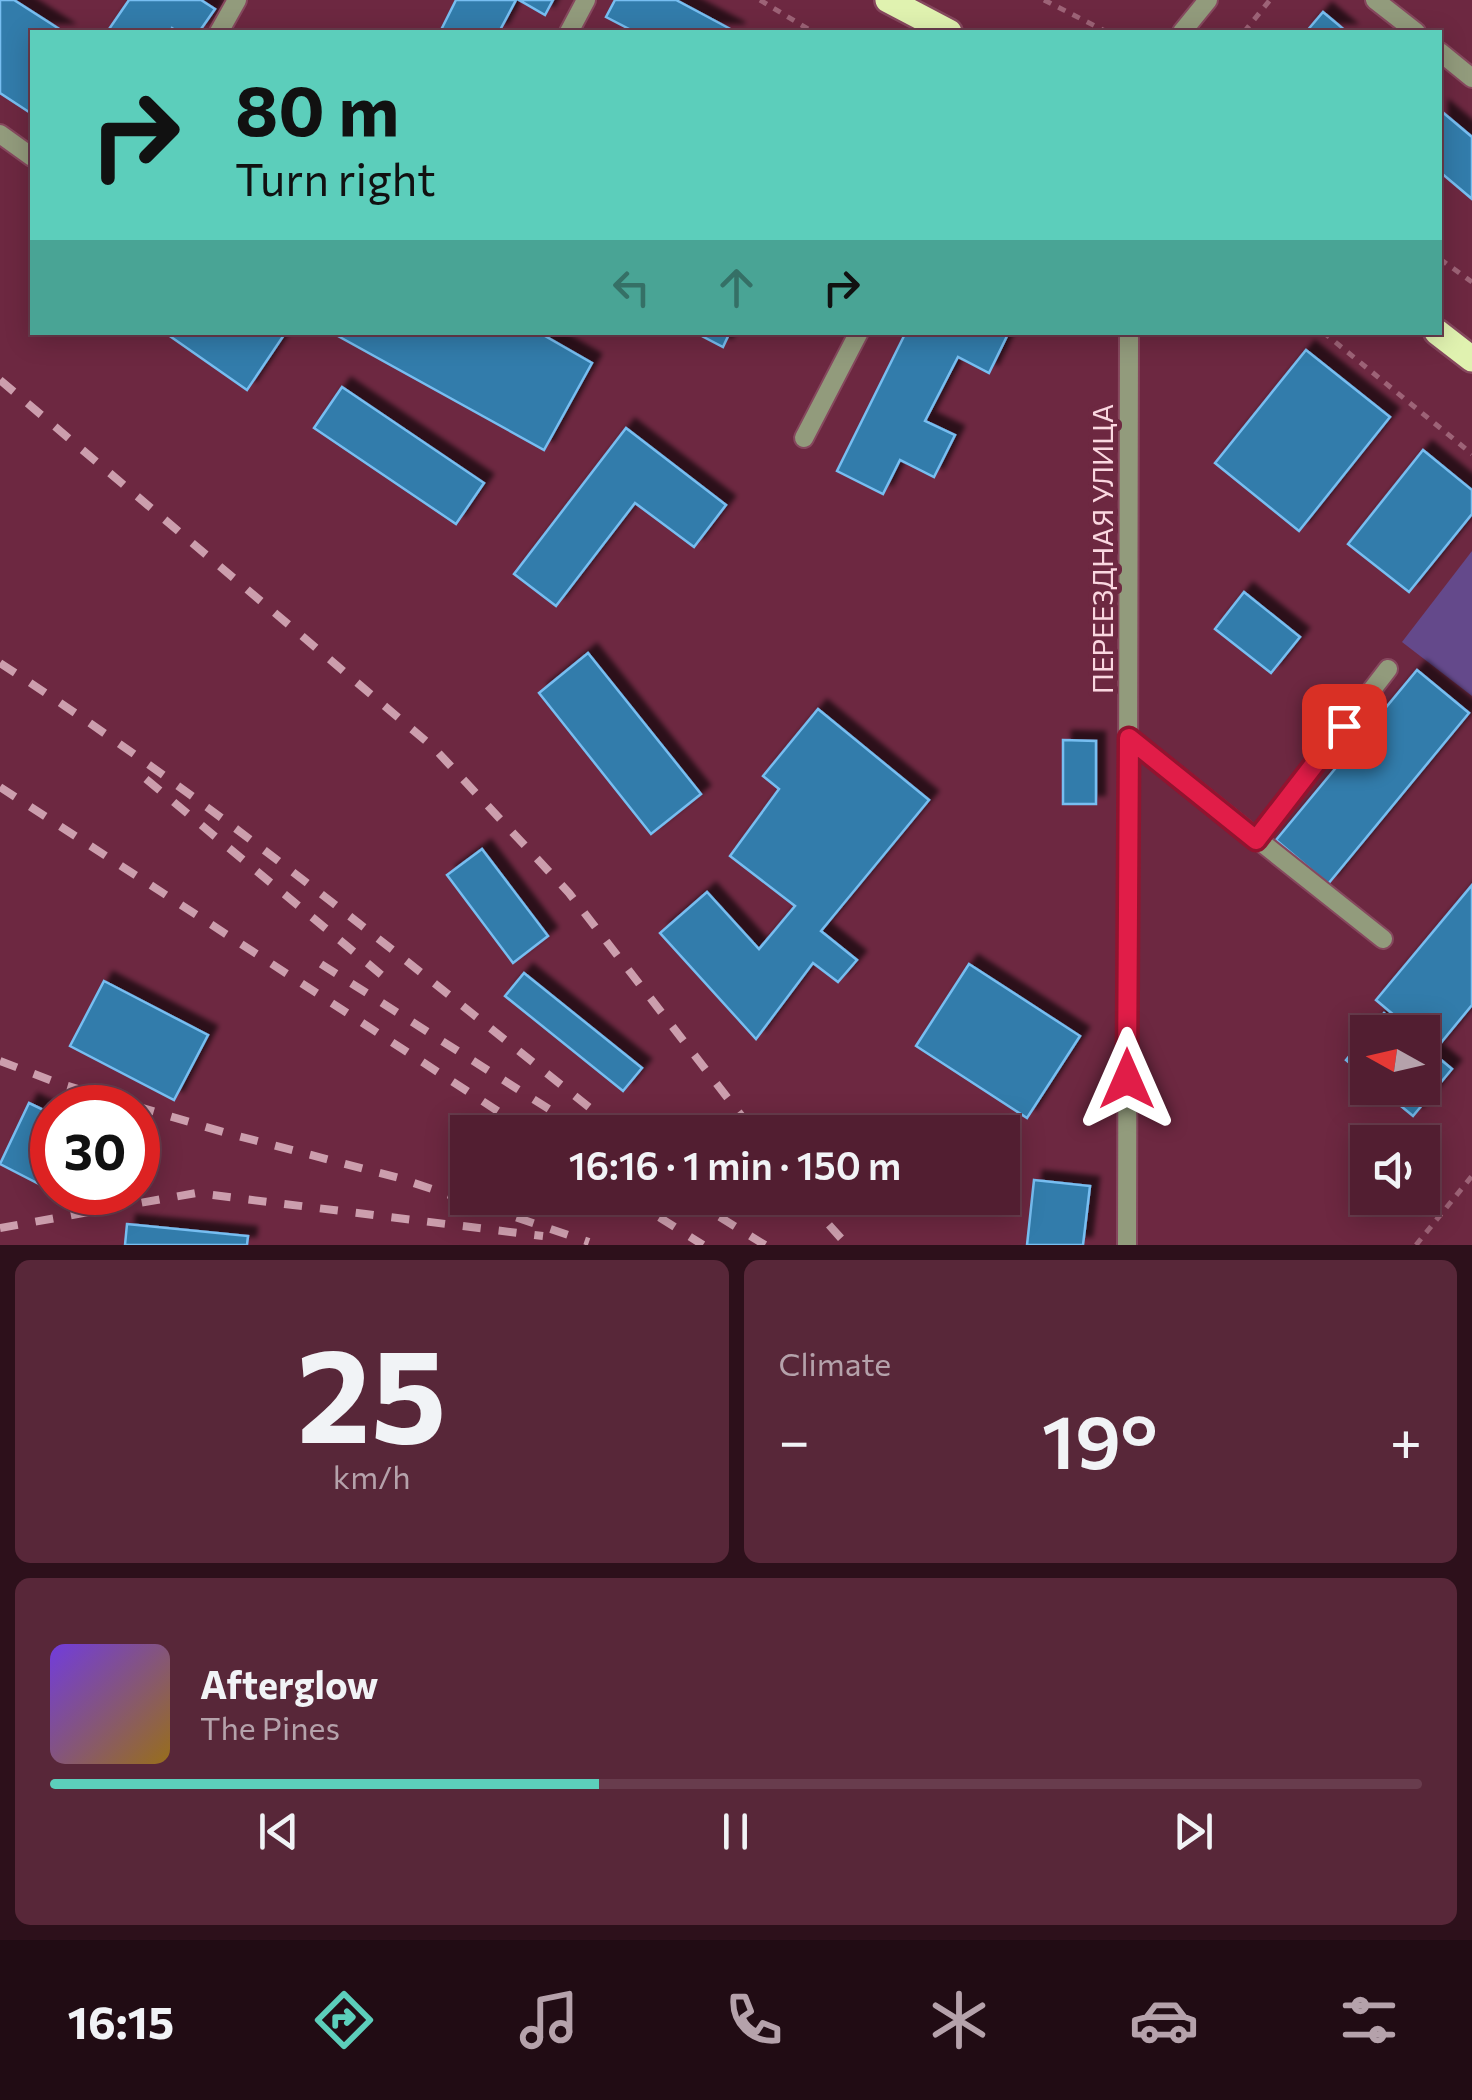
<!DOCTYPE html>
<html lang="en">
<head>
<meta charset="utf-8">
<style>
	body { margin:0; font-family:Commissioner,sans-serif; background:#582739; color:#f1f3f6; height:100vh; display:flex; flex-direction:column; font-size:38px; white-space:nowrap }
	* { box-sizing:border-box; margin:0 }
	p { font-size:32px; color:#b5a2ab }
	.icon { flex:none; width:55px; height:55px; fill:none; stroke:currentColor; stroke-width:2; stroke-linecap:round; stroke-linejoin:round }
	.map { position:relative; height:1245px; overflow:hidden }
	.side { display:flex; flex-direction:column; gap:15px; padding:15px; background:#2d101b; flex:1 }
	.side>* { flex:none }
	.hud { position:absolute; left:30px; top:30px; width:1412px; height:305px; border-radius:0px; box-shadow:0 5px 25px #0003,0 0 0 2px #683c4d; background:#5ccebb; color:#111; overflow:hidden }
	.needle { width:65px; rotate:278deg }
	.tools { position:absolute; left:1350px; top:1015px; display:grid; gap:20px }
	.tools a { display:grid; place-items:center; width:90px; height:90px; border-radius:0px; background:#521e31; box-shadow:0 5px 25px #0003,0 0 0 2px #683c4d; font-size:50px }
	.speed { position:absolute; left:30px; top:1085px; display:flex; gap:20px; font-size:50px; font-weight:700; text-align:center }
	.speed>* { display:grid; place-content:center; width:130px; height:130px; border-radius:50%; background:#521e31; box-shadow:0 5px 25px #0003,0 0 0 2px #683c4d; line-height:1 }
	.speed .limit { border:15px solid #d22; background:#fff; color:#111 }
	.pin { position:absolute; display:grid; place-items:center; width:85px; height:85px; color:#fff; margin:-42px; border-radius:20px; box-shadow:0 5px 15px #0006 }
	.me { position:absolute; width:110px; margin:-55px; rotate:0deg; stroke-linejoin:round; filter:drop-shadow(0 0 8px #0008) }
	.turn { display:flex; align-items:center; gap:35px; height:210px; padding:0 40px; font-size:45px }
	.turn .icon { width:130px; height:130px; stroke-width:2.5 }
	.turn b { display:block; font-size:70px; line-height:85px }
	.lanes { display:flex; align-items:center; height:95px; padding:0 40px; background:#0003; justify-content:center; gap:50px; direction:ltr }
	.lanes .off { opacity:.35 }
	.big { font-size:75px; font-weight:600; line-height:1.1 }
	.side .widget { flex:1; display:flex; flex-direction:column; justify-content:center; gap:15px; min-width:0; padding:0 35px; border-radius:15px; background:#582739 }
	.side .dial { align-items:center; gap:0 }
	.dial b { font-size:130px; line-height:1 }
	.song { display:flex; align-items:center; gap:30px }
	.cover { width:120px; height:120px; border-radius:15px; background:linear-gradient(135deg,hsl(260 70% 55%),hsl(40 70% 35%)) }
	.played { height:10px; border-radius:5px; background:linear-gradient(90deg,#5ccebb 40%,#683c4d 40%) }
	.keys { display:flex; justify-content:space-around; direction:ltr }
	.heat { display:flex; justify-content:space-between; align-items:center; font-size:55px; direction:ltr }
	.side .tiles { flex:1; display:grid; gap:15px; grid-template-columns:1fr 1fr }
	.widget:last-child { grid-column:span 2 }
	.trip { position:absolute; left:450px; top:1115px; width:570px; height:100px; border-radius:0px; background:#521e31; box-shadow:0 5px 25px #0003,0 0 0 2px #683c4d; font-weight:600; line-height:100px; text-align:center }
	.tab-bar { display:flex; height:160px; justify-content:space-around; align-items:center; background:#210c14; color:#b5a2ab }
	.tab-bar .icon { width:70px; height:70px }
	.tab-bar .selected { color:#5ccebb }
	.tab-bar b { font-size:45px; color:#f1f3f6 }
	.map>svg:first-child { display:block }
	.green { fill:#64498b }
	.building { fill:#337cab; stroke:#77bef1; stroke-width:2.5; filter:url(#shadow) }
	.lines { fill:none; stroke-linecap:round; stroke-linejoin:round }
	.minor-casing { stroke:#86485e; stroke-width:22 }
	.major-casing { stroke:#86485e; stroke-width:30 }
	.path { stroke:#9d6377; stroke-width:5; stroke-dasharray:8 8; stroke-linecap:butt }
	.minor { stroke:#929b7c; stroke-width:18 }
	.major { stroke:#e0f2b0; stroke-width:25 }
	.rail { stroke:#cc9ead; stroke-width:8; stroke-dasharray:18 18; stroke-linecap:butt }
	.route-casing { stroke:#92132f; stroke-width:25 }
	.route { stroke:#e11d48; stroke-width:18 }
	.labels { text-anchor:middle; dominant-baseline:central; stroke-width:10; stroke-linejoin:round; paint-order:stroke }
	.street-label { font-size:28px; fill:#fad7e0; stroke:#6d2841 }
</style>
</head>
<body>
<div class="map">
<svg width="1472" height="1245" viewBox="0 0 1472 1245">
	<defs>
		<filter id="shadow"><feDropShadow dx="9" dy="-9" stdDeviation="2.5" flood-color="#0009"/></filter>
	</defs>
	<rect width="100%" height="100%" fill="#6d2841"/>
	<!-- green -->
	<polygon class="green" points="1472,551 1472,696 1402,642"/>
	<!-- building -->
	<g class="building">
		<polygon points="0,0 14,0 64,32 32,32 32,114 0,93"/>
		<polygon points="129,0 201,0 215,9 199,32 178,32 172,28 170,32 107,32"/>
		<polygon points="456,0 516,0 499,32 440,32"/>
		<polygon points="519,0 553,0 545,15"/>
		<polygon points="615,0 676,0 736,32 635,32 606,17"/>
		<polygon points="1323,12 1347,32 1306,32"/>
		<polygon points="1440,110 1472,137 1472,199 1440,172"/>
		<polygon points="164,332 286,332 247,390"/>
		<polygon points="340,332 538,332 592,363 544,450 338,336"/>
		<polygon points="694,332 730,332 723,347"/>
		<polygon points="906,332 1009,332 989,373 958,357 925,421 955,435 934,477 900,460 883,494 837,471"/>
		<polygon points="1306,350 1390,417 1299,531 1215,463"/>
		<polygon points="342,387 484,483 456,524 314,428"/>
		<polygon points="626,428 726,505 694,547 635,503 556,606 514,574"/>
		<polygon points="1423,450 1472,490 1472,514 1409,592 1348,544"/>
		<polygon points="1244,592 1300,637 1271,673 1215,629"/>
		<polygon points="588,653 701,794 651,834 539,693"/>
		<polygon points="1417,670 1469,713 1328,884 1276,840"/>
		<polygon points="818,709 929,800 821,931 857,960 838,982 813,963 756,1039 660,933 707,892 759,949 795,906 730,856 779,789 763,776"/>
		<polygon points="1063,740 1096,741 1096,804 1063,804"/>
		<polygon points="482,849 548,936 513,963 447,875"/>
		<polygon points="1472,885 1472,1005 1435,1050 1422,1040 1422,1032 1414,1032 1376,1000"/>
		<polygon points="969,964 1080,1036 1027,1118 916,1046"/>
		<polygon points="524,973 642,1068 623,1091 505,996"/>
		<polygon points="104,981 208,1035 174,1100 70,1046"/>
		<polygon points="1384,1013 1408,1032 1368,1032"/>
		<polygon points="1368,1033 1368,1078 1346,1060"/>
		<polygon points="1422,1044 1452,1069 1413,1116 1379,1088 1422,1088"/>
		<polygon points="29,1103 52,1114 52,1161 41,1185 0,1164"/>
		<polygon points="1034,1180 1090,1186 1083,1245 1027,1245"/>
		<polygon points="127,1224 248,1236 247,1245 125,1245"/>
	</g>
	<g class="lines">
		<!-- minor casing -->
		<g class="minor-casing">
			<g id="minor">
				<polyline points="1375,0 1416,32"/>
				<polyline points="219,32 237,0"/>
				<polyline points="569,32 586,0"/>
				<polyline points="1182,32 1208,0"/>
				<polyline points="1440,52 1472,78"/>
				<polyline points="0,134 32,157"/>
				<polyline points="804,438 859,332"/>
				<polyline points="1129,737 1383,939"/>
				<polyline points="1256,840 1388,669"/>
				<polyline points="1127,1245 1129,332"/>
			</g>
		</g>
		<!-- major casing -->
		<g class="major-casing">
			<g id="major">
				<polyline points="888,0 949,32"/>
				<polyline points="1437,332 1472,359"/>
			</g>
		</g>
		<!-- path -->
		<g class="path">
			<polyline points="760,0 813,32"/>
			<polyline points="1044,0 1107,32"/>
			<polyline points="1244,32 1270,0"/>
			<polyline points="1440,259 1472,282"/>
			<polyline points="1323,332 1472,454"/>
			<polyline points="1416,1245 1472,1176"/>
		</g>
		<!-- minor -->
		<use href="#minor" class="minor"/>
		<!-- major -->
		<use href="#major" class="major"/>
		<!-- rail -->
		<g class="rail">
			<polyline points="0,380 433,747 569,893 754,1132"/>
			<path d="M0 663C218 804 417 970 620 1132"/>
			<polyline points="146,779 384,977"/>
			<polyline points="0,787 530,1132"/>
			<polyline points="321,964 585,1132"/>
			<polyline points="0,1061 58,1083 223,1132 399,1178 589,1242"/>
			<polyline points="629,1198 703,1245"/>
			<polyline points="689,1198 765,1245"/>
			<polyline points="805,1198 847,1245"/>
			<polyline points="0,1228 196,1193 543,1236"/>
		</g>
	</g>
	<g class="lines">
		<!-- route casing -->
		<g class="route-casing">
			<polyline id="route" points="1127,1079 1129,738 1256,840 1344,726"/>
		</g>
		<!-- route -->
		<use href="#route" class="route"/>
	</g>
	<g class="labels">
		<!-- street labels -->
		<g class="street-label">
			<text transform="translate(1102 549) rotate(-90)">ПЕРЕЕЗДНАЯ УЛИЦА</text>
		</g>
	</g>
</svg>
<div class="tools">
<a><svg class="needle" viewBox="-14 -14 28 28"><path d="M0-13l5 13h-10z" fill="#e53935"/><path d="M0 13l5-13h-10z" fill="#b5a2ab"/></svg></a>
<a><svg class="icon" aria-label="sound" viewBox="0 0 24 24"><path d="M4 9h4l5-4v14l-5-4H4zM17 9q2 3 0 6"/></svg></a>
</div>
<div class="speed"><div class="limit">30</div></div>
<div class="pin" style="left:1344px;top:726px;background:#d93025"><svg class="icon" aria-label="arrive" viewBox="0 0 24 24"><path d="M6 21V4h12l-3 4 3 4H6"/></svg></div>
<svg class="me" style="left:1127px;top:1079px" viewBox="-20 -20 40 40"><path d="M0-17L14 15 0 8-14 15z" fill="#e11d48" stroke="#fff" stroke-width="4"/></svg>
<div class="trip">16:16 · 1 min · 150 m</div>
<div class="hud">
<div class="turn"><svg class="icon" aria-label="right" viewBox="0 0 24 24"><path d="M7 20v-9h11M14 6l5 5-5 5"/></svg><div><b>80 m</b>Turn right</div></div>
<div class="lanes"><svg class="icon off" aria-label="left" viewBox="0 0 24 24"><path d="M17 20v-9H6M10 6l-5 5 5 5"/></svg><svg class="icon off" aria-label="ahead" viewBox="0 0 24 24"><path d="M12 20V5M6 11l6-6 6 6"/></svg><svg class="icon" aria-label="right" viewBox="0 0 24 24"><path d="M7 20v-9h11M14 6l5 5-5 5"/></svg></div>
</div>
</div>
<section class="side">
<div class="tiles">
<div class="widget dial"><b>25</b><p>km/h</p></div>
<div class="widget"><p>Climate</p>
<div class="heat"><a>−</a><b class="big">19°</b><a>+</a></div>
</div>
<div class="widget">
<div class="song"><i class="cover"></i><div><b>Afterglow</b><p>The Pines</p></div></div>
<div class="played"></div>
<div class="keys"><svg class="icon" aria-label="previous" viewBox="0 0 24 24"><path d="M18 5L8 12l10 7zM5 5v14"/></svg><svg class="icon" aria-label="pause" viewBox="0 0 24 24"><path d="M8 5v14M16 5v14"/></svg><svg class="icon" aria-label="next" viewBox="0 0 24 24"><path d="M6 5l10 7-10 7zM19 5v14"/></svg></div>
</div>
</div>
</section>
<nav class="tab-bar">
<b>16:15</b>
<svg class="icon selected" aria-label="directions" viewBox="0 0 24 24"><path d="M12 3l9 9-9 9-9-9zM9 14v-3h6M13 9l2 2-2 2"/></svg>
<svg class="icon" aria-label="music" viewBox="0 0 24 24"><path d="M9 18V5l10-2v13"/><circle cx="6" cy="18" r="3"/><circle cx="16" cy="16" r="3"/></svg>
<svg class="icon" aria-label="phone" viewBox="0 0 24 24"><path d="M5 4h4l2 5-3 2q2 4 5 5l2-3 5 2v4C11 20 4 13 5 4z"/></svg>
<svg class="icon" aria-label="climate" viewBox="0 0 24 24"><path d="M12 3v18M4 7l16 10M4 17L20 7"/></svg>
<svg class="icon" aria-label="car" viewBox="0 0 24 24"><path d="M5 17H2v-5l4-1 3-4h7l3 4 3 1v5h-3M9 17h6M6 11h13"/><circle cx="7" cy="17" r="2"/><circle cx="17" cy="17" r="2"/></svg>
<svg class="icon" aria-label="filters" viewBox="0 0 24 24"><path d="M4 7h16M4 17h16"/><circle cx="9" cy="7" r="2"/><circle cx="15" cy="17" r="2"/></svg>
</nav>
</body>
</html>
